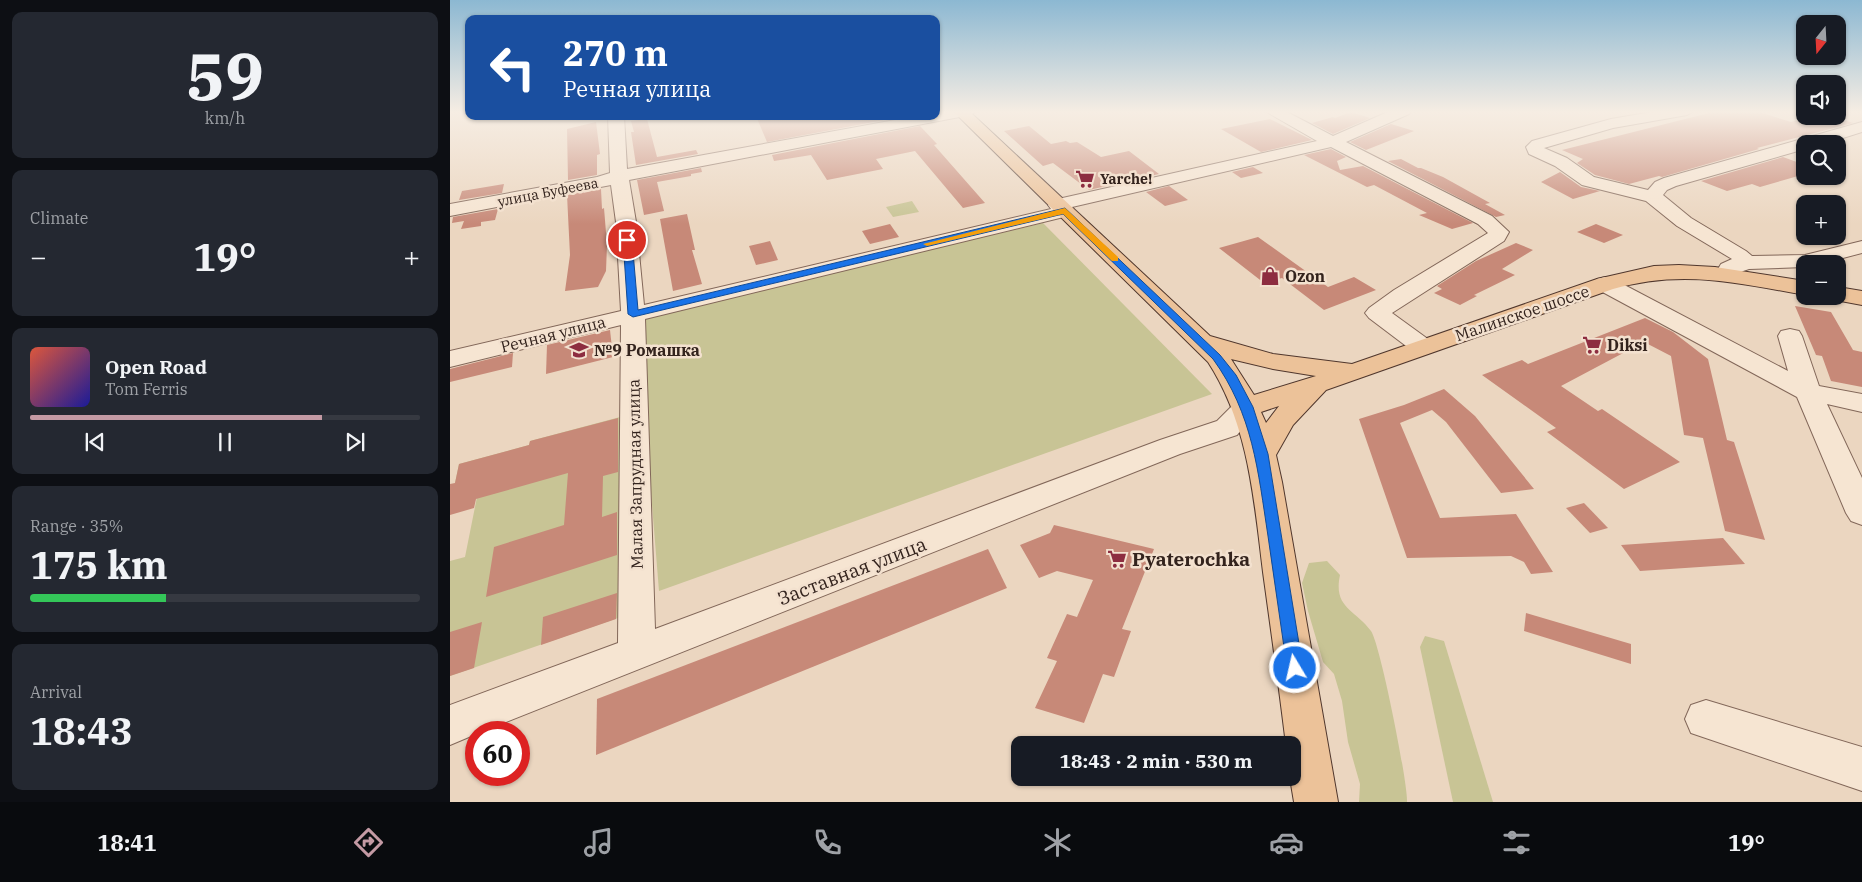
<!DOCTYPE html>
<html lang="en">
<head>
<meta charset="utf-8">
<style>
	body { margin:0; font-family:"IBM Plex Serif",serif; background:#242831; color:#f1f3f6; height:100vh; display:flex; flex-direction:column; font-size:19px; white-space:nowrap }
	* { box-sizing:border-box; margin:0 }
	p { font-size:16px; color:#9ea1a6 }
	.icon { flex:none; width:28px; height:28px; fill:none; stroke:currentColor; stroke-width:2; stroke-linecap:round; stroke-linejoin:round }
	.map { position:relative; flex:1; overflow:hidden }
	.side { display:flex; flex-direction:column; gap:12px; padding:12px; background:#0d0f14; width:450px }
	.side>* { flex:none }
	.banner { position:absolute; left:15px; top:15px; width:475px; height:105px; border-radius:10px; box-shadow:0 1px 4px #0004; background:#1a4fa0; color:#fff; overflow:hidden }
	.needle { width:32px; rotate:198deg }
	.fabs { position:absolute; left:1346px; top:15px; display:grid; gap:10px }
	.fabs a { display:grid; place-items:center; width:50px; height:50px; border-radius:10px; background:#171b24; box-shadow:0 1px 4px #0004; font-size:25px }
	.speed { position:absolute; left:15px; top:721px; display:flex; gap:10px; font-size:25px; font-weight:700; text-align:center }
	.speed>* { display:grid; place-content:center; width:65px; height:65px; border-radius:50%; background:#171b24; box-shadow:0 1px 4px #0004; line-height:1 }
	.speed .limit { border:8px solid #d22; background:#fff; color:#111 }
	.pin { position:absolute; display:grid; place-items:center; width:42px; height:42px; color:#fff; margin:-21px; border:2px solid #fff; border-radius:50%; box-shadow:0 1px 5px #0007 }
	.me { position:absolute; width:55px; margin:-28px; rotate:351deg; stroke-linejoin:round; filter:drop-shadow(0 0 4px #0008) }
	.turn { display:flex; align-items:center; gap:18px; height:105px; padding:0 15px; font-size:22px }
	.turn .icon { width:65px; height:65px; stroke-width:2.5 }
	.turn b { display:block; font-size:35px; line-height:42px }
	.big { font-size:38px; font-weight:700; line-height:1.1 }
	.side .card { flex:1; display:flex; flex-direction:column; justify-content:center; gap:8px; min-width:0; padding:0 18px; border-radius:10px; background:#242831 }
	.side .dial { align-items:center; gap:0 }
	.dial b { font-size:65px; line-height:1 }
	.song { display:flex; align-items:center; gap:15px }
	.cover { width:60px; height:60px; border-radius:8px; background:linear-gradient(135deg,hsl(10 70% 55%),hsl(240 70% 35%)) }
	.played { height:5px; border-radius:2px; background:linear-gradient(90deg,#c49aa4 75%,#363941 75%) }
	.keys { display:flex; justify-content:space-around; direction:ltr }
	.heat { display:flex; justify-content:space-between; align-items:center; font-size:28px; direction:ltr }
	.charge { height:8px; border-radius:4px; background:linear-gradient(90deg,#34c759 35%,#363941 0) }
	.trip { position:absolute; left:561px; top:736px; width:290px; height:50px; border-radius:10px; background:#171b24; box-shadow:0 1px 4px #0004; font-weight:700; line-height:50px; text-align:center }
	.tabs { display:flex; height:80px; justify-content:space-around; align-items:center; background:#090b0e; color:#9ea1a6 }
	.tabs .icon { width:35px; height:35px }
	.tabs .active { color:#c49aa4 }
	.tabs b { font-size:22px; color:#f1f3f6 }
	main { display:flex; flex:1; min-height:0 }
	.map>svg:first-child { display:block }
	.green { fill:#c8c495 }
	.building { fill:#c78978 }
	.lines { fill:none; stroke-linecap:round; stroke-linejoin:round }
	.minor-casing { stroke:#826759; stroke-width:2 }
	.major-casing { stroke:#50372d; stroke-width:2 }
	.minor { fill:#f6e5d2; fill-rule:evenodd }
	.major { fill:#ecc299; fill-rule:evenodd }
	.route { fill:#1a73e8; stroke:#114b97 }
	.slow { fill:#f59e0b }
	.labels { text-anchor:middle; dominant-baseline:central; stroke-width:5; stroke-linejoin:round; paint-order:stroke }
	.far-poi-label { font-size:14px; font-weight:bold; fill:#33231d; stroke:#f3e1cf; text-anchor:start }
	.far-street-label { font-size:14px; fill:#33231d; stroke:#f3e1cf }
	.poi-label { font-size:16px; font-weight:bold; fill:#33231d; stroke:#f3e1cf; text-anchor:start }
	.street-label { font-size:16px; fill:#33231d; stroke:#f3e1cf }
	.near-poi-label { font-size:19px; font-weight:bold; fill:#33231d; stroke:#f3e1cf; text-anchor:start }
	.near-street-label { font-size:19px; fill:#33231d; stroke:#f3e1cf }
</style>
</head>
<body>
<main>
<section class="side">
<div class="card dial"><b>59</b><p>km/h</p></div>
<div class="card"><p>Climate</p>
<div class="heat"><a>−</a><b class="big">19°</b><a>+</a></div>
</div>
<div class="card">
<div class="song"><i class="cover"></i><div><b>Open Road</b><p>Tom Ferris</p></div></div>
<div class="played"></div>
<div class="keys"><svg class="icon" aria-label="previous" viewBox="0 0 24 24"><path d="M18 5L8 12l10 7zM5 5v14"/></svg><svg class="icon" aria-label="pause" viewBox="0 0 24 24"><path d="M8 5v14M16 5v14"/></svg><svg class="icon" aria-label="next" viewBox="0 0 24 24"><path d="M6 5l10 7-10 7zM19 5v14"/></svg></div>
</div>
<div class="card"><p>Range · 35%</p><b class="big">175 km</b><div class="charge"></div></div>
<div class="card"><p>Arrival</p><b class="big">18:43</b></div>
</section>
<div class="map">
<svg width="1412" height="802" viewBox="0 0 1412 802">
	<rect width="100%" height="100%" fill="#ebd6c0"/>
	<!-- green -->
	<g class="green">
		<polygon points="462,201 469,212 443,217 436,207"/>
		<polygon points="593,223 762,394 209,591 187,319"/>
		<polygon points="170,417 168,618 0,676 0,561 15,557 31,477 5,483 9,464 79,445 80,441"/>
		<path d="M877 561 890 575C883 608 905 609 921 631 930 643 958 783 957 802H909L910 784 898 742 892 701 884 674 873 662 858 611 852 583 859 563Z"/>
		<polygon points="975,636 994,641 1043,802 1003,802 970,647"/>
	</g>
	<!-- building -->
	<g class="building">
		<polygon points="1267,111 1306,111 1341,122 1362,116 1381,116 1403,123 1307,148 1309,149 1212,177 1209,176 1179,184 1145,175 1127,163 1133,159 1112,150"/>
		<polygon points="901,112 920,118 883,134 862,123 883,117 885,118"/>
		<polygon points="306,116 371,116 371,120 396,116 443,116 445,118 317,142"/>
		<polygon points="197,119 207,157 246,150 248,154 186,165 181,132 184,132 181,121"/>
		<polygon points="820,119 862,140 811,152 771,129"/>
		<polygon points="146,122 150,154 147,155 147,175 118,180 117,129"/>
		<polygon points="941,124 964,131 916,150 900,142"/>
		<polygon points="470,126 487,144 484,145 535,203 513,208 465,151 426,159 433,169 377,180 361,155 324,161 322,155"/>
		<polygon points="579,126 601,144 616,141 620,143 627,142 651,157 679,151 709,174 639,190 603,163 593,166 554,131"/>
		<polygon points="881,149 896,157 887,161 890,170 913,166 1023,223 1002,229 969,215 977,213 924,185 917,187 854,155"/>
		<polygon points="1333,157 1355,165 1355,174 1310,187 1302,184 1277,191 1251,181"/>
		<polygon points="951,159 968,168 971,168 993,177 1040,203 1035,204 1055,215 1046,217 938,161"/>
		<polygon points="803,167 813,173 791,178 782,172"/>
		<polygon points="251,168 252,172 241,174 241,176 207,182 214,211 194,215 187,180"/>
		<polygon points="1110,172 1131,187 1150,191 1123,199 1091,182"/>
		<polygon points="54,184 52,193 9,200 12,191"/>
		<polygon points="719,186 738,200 715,206 696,192"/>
		<polygon points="151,189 152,209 154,208 157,245 156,271 148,287 115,291 120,255 117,195"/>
		<polygon points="48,209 45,220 31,222 31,226 11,229 14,221 2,223 3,217"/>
		<polygon points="237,214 245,250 242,250 252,284 223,291 210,219"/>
		<polygon points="440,224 449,237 420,244 412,231"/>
		<polygon points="1146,224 1173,235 1154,243 1127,232"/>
		<polygon points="808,237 878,287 904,277 926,290 874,310 832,278 814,283 769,248"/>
		<polygon points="320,241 328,260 306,265 299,246"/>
		<polygon points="1066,243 1083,250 1052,269 1065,275 1024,295 1027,296 1010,305 984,293 992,289 987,286 1026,261"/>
		<polygon points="1345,306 1381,312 1403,350 1412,352 1412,387 1381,381 1372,356 1366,355"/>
		<polygon points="1195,318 1223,332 1258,359 1277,440 1284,442 1315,540 1275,531 1253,438 1234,435 1221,356 1194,342 1111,386 1148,411 1152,409 1230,462 1174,489 1097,432 1106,428 1032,375 1072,360 1078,364"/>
		<polygon points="160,330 163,357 96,374 97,345"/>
		<polygon points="63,353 62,367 0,382 0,369"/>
		<polygon points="994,389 1025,416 1084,489 1051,493 996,422 982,410 950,423 990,518 1066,514 1103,572 1081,574 1074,562 1061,556 957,558 909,419 954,405"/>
		<polygon points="168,418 168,472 153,476 152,517 167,512 167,555 36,597 44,547 114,525 118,473 26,499 24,508 0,515 0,484 5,483 9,464 79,445 80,441"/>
		<polygon points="1134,503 1158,528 1140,533 1116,508"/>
		<polygon points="604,525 704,549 672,629 681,631 664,677 653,674 634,723 585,708 607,661 597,658 617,614 627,617 643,580 607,571 589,578 570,545 600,533"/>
		<polygon points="1273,538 1295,564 1190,571 1171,545"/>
		<polygon points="538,549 557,588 146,755 147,699"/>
		<polygon points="167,593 166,619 91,645 93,617"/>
		<polygon points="1076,613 1181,644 1181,664 1074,631"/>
		<polygon points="32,622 24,668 0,676 0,632"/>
	</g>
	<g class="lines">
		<!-- minor casing -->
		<g class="minor-casing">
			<g id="minor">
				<polygon points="493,111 527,111 520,115 179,180 186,222 194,305 601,209 598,205 601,201 608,199 867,141 815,111 835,111 883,136 940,111 961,111 959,114 896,142 1042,216 1059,232 1054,241 942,313 982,342 986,347 982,352 973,355 964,352 919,318 915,313 919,308 944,290 1038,233 1028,224 881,147 622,207 625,211 622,215 195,319 205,629 710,440 767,421 787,401 797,398 807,401 811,407 787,435 730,454 31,732 26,732 26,734 0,745 0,705 168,643 171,325 0,367 0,351 171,311 166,222 161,185 0,216 0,204 147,177 160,173 158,116 174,116 177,169 467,116 486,116 486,113"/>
				<polygon points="1208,111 1244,111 1237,115 1163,128 1094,148 1117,158 1144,177 1198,190 1205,182 1214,178 1412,122 1412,132 1374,144 1355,144 1355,149 1226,186 1217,190 1213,195 1241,218 1296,251 1302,256 1355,255 1412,241 1412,253 1370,264 1355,264 1355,267 1299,269 1279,276 1271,274 1268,269 1271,264 1282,259 1227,226 1196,201 1132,185 1105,166 1079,154 1076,147 1082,141 1161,119"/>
				<polygon points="1155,277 1163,279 1338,371 1328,336 1331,331 1340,329 1349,331 1352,336 1369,386 1412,394 1412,412 1377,404 1412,478 1412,525 1401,521 1396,513 1347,397 1147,289 1144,284 1147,279"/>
				<polygon points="1256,700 1412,747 1412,791 1241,733 1235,719 1241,705"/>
			</g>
		</g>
		<!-- major casing -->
		<g class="major-casing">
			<g id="major">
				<path d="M503 111H519L760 336 823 354 902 364 1147 279 1204 266 1229 265 1265 267 1355 281V295C1287 283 1232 269 1163 289L876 390 843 425 826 455 832 482 888 802H844L840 778H842V745H836C829 687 821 630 813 572 804 500 799 425 758 362ZM781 359 823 369 866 376 804 395ZM829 406 816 423 811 412Z"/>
				<polygon points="1388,287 1412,291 1412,305 1380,299 1378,296 1388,296"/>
			</g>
		</g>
		<!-- minor -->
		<use href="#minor" class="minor"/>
		<!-- major -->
		<use href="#major" class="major"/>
	</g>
	<!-- sky -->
	<linearGradient id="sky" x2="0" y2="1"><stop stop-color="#8cb8d2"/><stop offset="0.5" stop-color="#f6ede3"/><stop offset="1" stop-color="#f6ede3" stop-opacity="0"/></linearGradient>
	<rect width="1412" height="224" fill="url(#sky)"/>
	<!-- route -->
	<path class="route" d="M615 208 770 355 786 375 803 407 818 454 853 668 851 673 845 676 840 673 837 668C831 624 824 580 818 536 808 471 803 414 763 359L613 214 183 317 178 314 173 240 177 238 182 240 188 310Z"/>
	<!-- slow -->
	<polygon class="slow" points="615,208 668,257 668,261 662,261 613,214 477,246 473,244"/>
	<!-- icons -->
	<defs>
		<g id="supermarket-bare" transform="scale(1.5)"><path d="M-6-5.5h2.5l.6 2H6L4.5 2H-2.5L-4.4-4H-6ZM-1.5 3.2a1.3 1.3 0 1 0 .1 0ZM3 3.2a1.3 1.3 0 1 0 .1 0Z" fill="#8d2d40" stroke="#f3e1cf" stroke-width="2.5" paint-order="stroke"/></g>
		<g id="shop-bare" transform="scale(1.5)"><path d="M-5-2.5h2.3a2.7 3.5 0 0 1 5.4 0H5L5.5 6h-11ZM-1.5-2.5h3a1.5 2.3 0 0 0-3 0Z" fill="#8d2d40" stroke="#f3e1cf" stroke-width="2.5" paint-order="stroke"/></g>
		<g id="school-bare" transform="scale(1.5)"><path d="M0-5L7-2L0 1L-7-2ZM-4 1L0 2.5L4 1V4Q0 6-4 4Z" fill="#8d2d40" stroke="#f3e1cf" stroke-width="2.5" paint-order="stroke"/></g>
	</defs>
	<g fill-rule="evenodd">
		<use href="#supermarket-bare" x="635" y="179"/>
		<use href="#shop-bare" x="820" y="276"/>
		<use href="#supermarket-bare" x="1142" y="345"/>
		<use href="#school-bare" x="129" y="350"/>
		<use href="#supermarket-bare" x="667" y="559"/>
	</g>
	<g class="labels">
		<!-- far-poi labels -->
		<g class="far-poi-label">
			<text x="650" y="179">Yarche!</text>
		</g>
		<!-- far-street labels -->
		<g class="far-street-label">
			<text transform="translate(98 192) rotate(-11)">улица Буфеева</text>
		</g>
		<!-- poi labels -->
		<g class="poi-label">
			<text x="835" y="276">Ozon</text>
			<text x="1157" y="345">Diksi</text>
			<text x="144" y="350">№9 Ромашка</text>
		</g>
		<!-- street labels -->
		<g class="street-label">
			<text transform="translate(1072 313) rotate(-19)">Малинское шоссе</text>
			<text transform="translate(103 334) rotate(-14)">Речная улица</text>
			<text transform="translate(185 474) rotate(-91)">Малая Запрудная улица</text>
		</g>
		<!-- near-poi labels -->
		<g class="near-poi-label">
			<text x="682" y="559">Pyaterochka</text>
		</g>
		<!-- near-street labels -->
		<g class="near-street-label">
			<text transform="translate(402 571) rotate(-21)">Заставная улица</text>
		</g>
	</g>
</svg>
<div class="fabs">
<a><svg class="needle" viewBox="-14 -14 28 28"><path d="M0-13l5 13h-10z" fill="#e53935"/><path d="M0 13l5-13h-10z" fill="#9ea1a6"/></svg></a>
<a><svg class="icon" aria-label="sound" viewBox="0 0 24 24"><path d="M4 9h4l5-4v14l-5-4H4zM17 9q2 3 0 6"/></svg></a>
<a><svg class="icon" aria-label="search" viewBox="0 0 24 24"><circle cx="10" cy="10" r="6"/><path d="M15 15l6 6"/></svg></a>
<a>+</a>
<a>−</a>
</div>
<div class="speed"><div class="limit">60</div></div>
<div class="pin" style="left:177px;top:240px;background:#d93025"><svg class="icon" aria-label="arrive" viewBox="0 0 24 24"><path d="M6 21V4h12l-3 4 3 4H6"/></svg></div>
<svg class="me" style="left:845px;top:668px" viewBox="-20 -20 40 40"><circle r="17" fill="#1a73e8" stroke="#fff" stroke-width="3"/><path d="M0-11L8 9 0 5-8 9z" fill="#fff"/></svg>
<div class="trip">18:43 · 2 min · 530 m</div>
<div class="banner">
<div class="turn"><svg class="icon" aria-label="left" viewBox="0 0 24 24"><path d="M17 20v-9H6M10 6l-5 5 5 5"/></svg><div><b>270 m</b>Речная улица</div></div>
</div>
</div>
</main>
<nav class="tabs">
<b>18:41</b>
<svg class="icon active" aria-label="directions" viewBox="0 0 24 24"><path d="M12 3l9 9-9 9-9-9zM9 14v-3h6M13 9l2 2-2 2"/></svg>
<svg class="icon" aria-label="music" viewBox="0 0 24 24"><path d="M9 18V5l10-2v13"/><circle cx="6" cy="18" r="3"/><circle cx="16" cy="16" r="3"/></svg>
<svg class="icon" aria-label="phone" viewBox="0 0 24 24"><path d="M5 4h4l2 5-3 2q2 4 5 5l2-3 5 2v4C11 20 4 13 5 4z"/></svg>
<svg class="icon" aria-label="climate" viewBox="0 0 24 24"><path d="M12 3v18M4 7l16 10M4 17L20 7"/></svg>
<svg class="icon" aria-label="car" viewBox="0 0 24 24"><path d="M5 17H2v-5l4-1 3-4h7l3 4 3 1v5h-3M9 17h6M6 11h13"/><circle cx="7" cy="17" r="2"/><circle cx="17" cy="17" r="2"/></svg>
<svg class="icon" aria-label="filters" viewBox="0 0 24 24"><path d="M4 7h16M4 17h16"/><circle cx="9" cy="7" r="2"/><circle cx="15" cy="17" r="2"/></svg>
<b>19°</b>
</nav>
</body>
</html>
